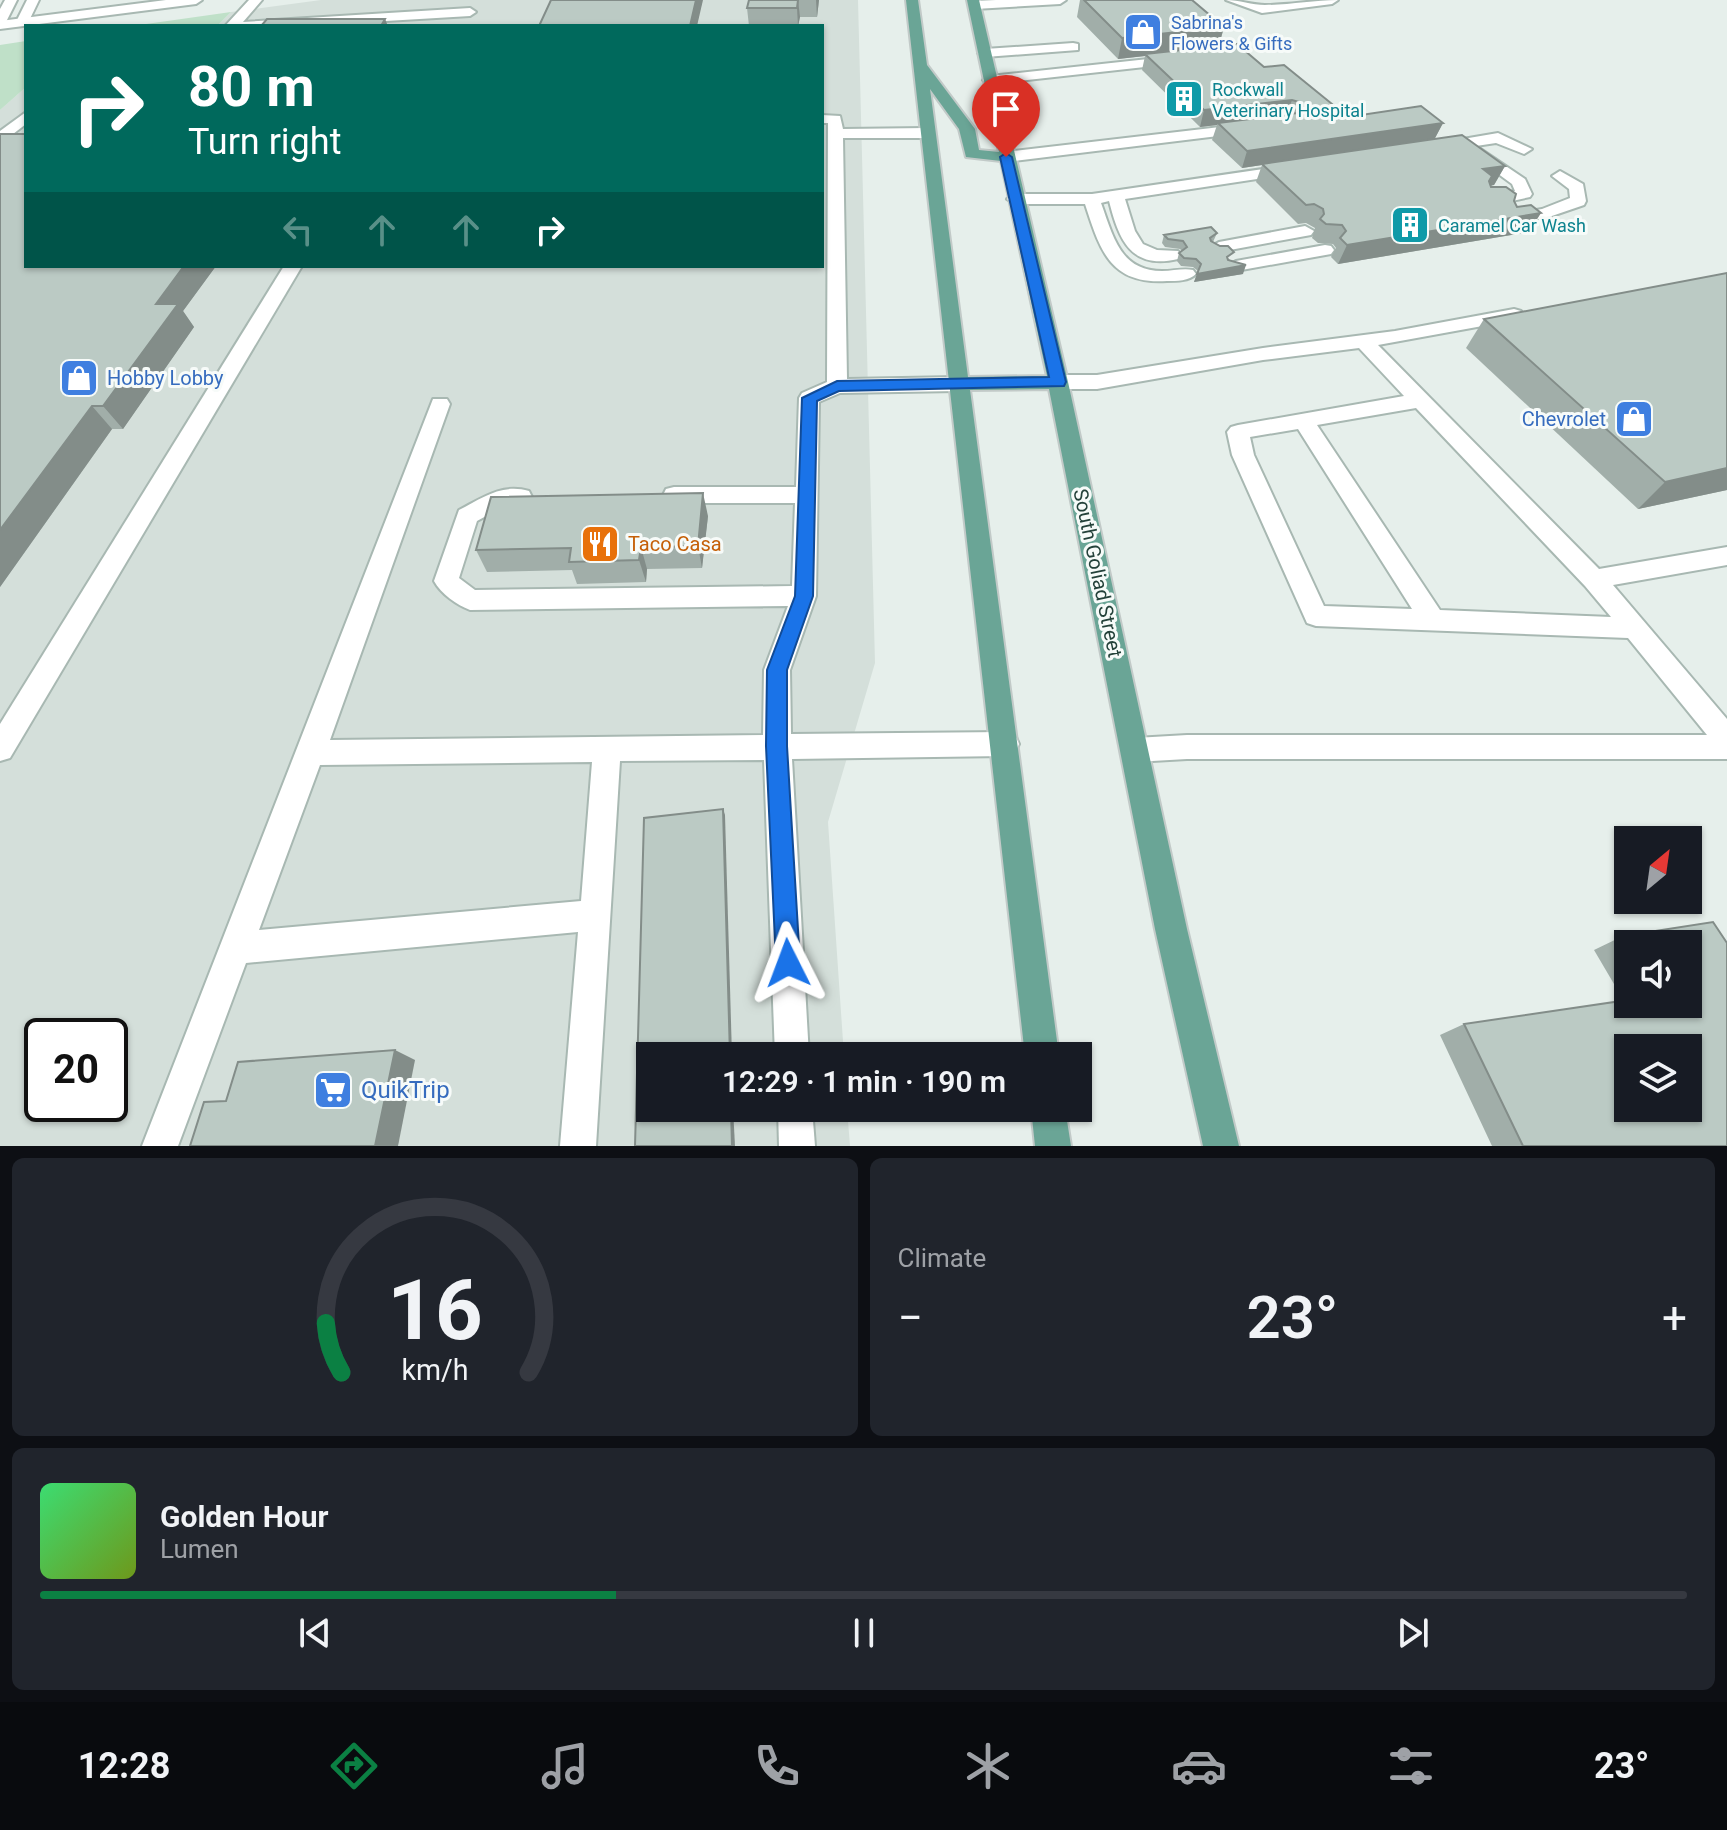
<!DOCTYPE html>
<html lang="en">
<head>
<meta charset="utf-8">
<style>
	body { margin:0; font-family:Roboto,sans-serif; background:#20242c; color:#f1f3f6; height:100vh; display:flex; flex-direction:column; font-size:30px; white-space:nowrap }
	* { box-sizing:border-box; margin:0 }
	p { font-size:26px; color:#9ea1a6 }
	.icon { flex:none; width:44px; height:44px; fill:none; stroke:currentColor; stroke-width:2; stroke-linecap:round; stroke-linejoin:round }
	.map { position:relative; height:1146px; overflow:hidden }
	.side { display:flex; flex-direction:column; gap:12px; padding:12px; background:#0d0f14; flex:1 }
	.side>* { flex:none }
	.guide { position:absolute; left:24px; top:24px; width:800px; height:244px; border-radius:0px; box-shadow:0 2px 6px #0004; background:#00695c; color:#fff; overflow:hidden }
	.needle { width:52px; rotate:29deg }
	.tools { position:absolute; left:1614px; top:826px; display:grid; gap:16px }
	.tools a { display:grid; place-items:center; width:88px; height:88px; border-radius:0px; background:#171b24; box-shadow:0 2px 6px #0004; font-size:40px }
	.speed { position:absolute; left:24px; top:1018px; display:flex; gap:16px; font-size:40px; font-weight:700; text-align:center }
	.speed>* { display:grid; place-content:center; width:104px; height:104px; border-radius:50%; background:#171b24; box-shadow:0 2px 6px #0004; line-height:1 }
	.speed .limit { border:4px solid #111; border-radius:12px; background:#fff; color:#111 }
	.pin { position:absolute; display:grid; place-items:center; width:68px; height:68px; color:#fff; margin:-82px -34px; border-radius:50% 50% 50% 0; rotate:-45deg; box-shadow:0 0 8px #0007 }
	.pin .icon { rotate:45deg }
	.me { position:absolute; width:88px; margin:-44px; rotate:357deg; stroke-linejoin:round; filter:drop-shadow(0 0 6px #0008) }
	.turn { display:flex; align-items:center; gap:28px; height:168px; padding:0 32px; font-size:36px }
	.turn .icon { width:104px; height:104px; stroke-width:2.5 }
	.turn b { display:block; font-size:56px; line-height:68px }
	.lanes { display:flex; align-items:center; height:76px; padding:0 32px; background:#0003; justify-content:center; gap:40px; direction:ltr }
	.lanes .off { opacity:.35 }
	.big { font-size:60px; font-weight:600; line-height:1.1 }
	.side .widget { flex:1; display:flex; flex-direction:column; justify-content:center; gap:12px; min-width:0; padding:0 28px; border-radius:12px; background:#20242c }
	.side .dial { align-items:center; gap:0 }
	.dial svg { height:208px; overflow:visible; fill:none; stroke:#363941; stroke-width:7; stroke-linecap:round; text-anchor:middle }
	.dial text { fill:#f1f3f6; stroke:none }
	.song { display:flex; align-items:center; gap:24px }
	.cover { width:96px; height:96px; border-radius:12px; background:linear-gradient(135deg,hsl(140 70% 55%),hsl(80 70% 35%)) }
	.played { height:8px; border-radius:4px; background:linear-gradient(90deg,#0b8043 35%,#363941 35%) }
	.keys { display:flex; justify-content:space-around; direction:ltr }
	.heat { display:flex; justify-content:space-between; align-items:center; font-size:44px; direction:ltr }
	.side .tiles { flex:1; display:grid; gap:12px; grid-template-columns:1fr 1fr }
	.widget:last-child { grid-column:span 2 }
	.trip { position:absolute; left:636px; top:1042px; width:456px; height:80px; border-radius:0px; background:#171b24; box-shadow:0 2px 6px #0004; font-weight:600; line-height:80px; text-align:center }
	.tab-bar { display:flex; height:128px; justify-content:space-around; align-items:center; background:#090b0e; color:#9ea1a6 }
	.tab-bar .icon { width:56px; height:56px }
	.tab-bar .on { color:#0b8043 }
	.tab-bar b { font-size:36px; color:#f1f3f6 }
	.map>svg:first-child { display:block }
	.built { fill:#d4dfda; fill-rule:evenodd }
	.green { fill:#bfe0c8 }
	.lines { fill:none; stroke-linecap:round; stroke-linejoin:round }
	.service-casing { stroke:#a8b8b2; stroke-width:4 }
	.tertiary-casing { stroke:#a8b8b2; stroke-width:4 }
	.primary-casing { stroke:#c2cac8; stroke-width:4 }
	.service { fill:#fff; fill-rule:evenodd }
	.tertiary { fill:#fff; fill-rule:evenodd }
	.primary { fill:#6aa596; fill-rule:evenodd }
	.wall { fill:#a1aea9; fill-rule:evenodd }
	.shaded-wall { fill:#838d89 }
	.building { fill:#bbcac4; stroke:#838d89; stroke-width:2; fill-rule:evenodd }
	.route { fill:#1a73e8; stroke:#114b97; stroke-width:2 }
	.labels { text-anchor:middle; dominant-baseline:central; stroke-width:6; stroke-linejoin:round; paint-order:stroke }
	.far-shop-label { font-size:18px; fill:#366cbe; stroke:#f7fbf9; text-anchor:start }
	.far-culture-label { font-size:18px; fill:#0d838f; stroke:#f7fbf9; text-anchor:start }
	.shop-label { font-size:20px; fill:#366cbe; stroke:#f7fbf9; text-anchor:start }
	.food-label { font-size:20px; fill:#c56008; stroke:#f7fbf9; text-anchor:start }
	.street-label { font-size:20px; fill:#24423a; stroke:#f7fbf9 }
	.near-shop-label { font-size:24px; fill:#366cbe; stroke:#f7fbf9; text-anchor:start }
</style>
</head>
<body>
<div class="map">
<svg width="1727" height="1146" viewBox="0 0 1727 1146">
	<rect width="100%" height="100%" fill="#e6efeb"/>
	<!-- built -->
	<path class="built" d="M321 0H858L875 663 828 822 844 1056H650V1108H847L850 1146H0V110L26 87V266H822V26H217L231 12ZM42 1036H110V1104H42Z"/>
	<!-- green -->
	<g class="green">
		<polygon points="231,12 217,26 132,26"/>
		<polygon points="26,41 26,87 0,110 0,45"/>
	</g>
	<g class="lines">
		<!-- service casing -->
		<g class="service-casing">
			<g id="service">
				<polygon points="5,0 17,0 5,24 0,25 0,9"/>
				<polygon points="27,0 39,0 27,25 17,25 16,22"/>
				<polygon points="249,0 262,0 243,22 470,8 476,12 470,16 302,26 225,26"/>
				<polygon points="996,0 1066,0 1060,4 975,9 969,5 975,1"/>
				<path d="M1226 0C1239 0 1252 5 1265 5 1289 5 1314 0 1338 0L1332 4 1262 13Z"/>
				<polygon points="1073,43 1078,44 1078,50 985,57 978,53 985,49"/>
				<polygon points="1176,56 1181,57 1181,63 990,84 983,80 990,76"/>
				<polygon points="26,112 26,124 0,144 0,131"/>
				<path d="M822 115 840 116 843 129 927 128 935 133 927 138H843L847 379 957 377 967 384 957 391 840 393 819 402 816 596 790 670 791 734 1005 732 1015 735 1019 744 1015 753 1005 756 792 759 809 1056H775L764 760 620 761 596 1146H560L578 932 246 963 178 1146H142L433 399H447L450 404 330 740 763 735 764 670 788 606 470 610C457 605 441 594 434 581L459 510C482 498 502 483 529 491L532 497 529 503 506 505 477 521 459 578 475 590 792 586 795 503H674L666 501 663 495 666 489 674 487H796L799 398 802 393 827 382 828 123H822ZM592 762 581 901 259 930 320 765Z"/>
				<polygon points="1246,124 1251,126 1251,132 1006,162 998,157 1006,152"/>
				<polygon points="1498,133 1532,149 1524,154 1496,143 1476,146 1525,179 1532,194 1530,197 1489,206 1481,201 1483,197 1515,191 1512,184 1471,154 1468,151 1476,146 1457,150 1449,145 1457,140"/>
				<path d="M1290 165 1296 167V173L1125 199 1135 231 1143 244 1157 250 1178 251 1181 255 1178 259C1131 270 1119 240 1109 201L1101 203C1113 236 1120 271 1162 271 1173 271 1183 268 1193 270L1196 274C1189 281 1177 281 1167 281 1110 285 1100 250 1085 204H1015L1007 199 1015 194H1092Z"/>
				<polygon points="1560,171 1583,184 1586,201 1584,205 1546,218 1507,223 1505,219 1507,215 1542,209 1570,198 1569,189 1552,176"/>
				<polygon points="1305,226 1314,231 1311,235 1219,252 1210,247 1219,242"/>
				<polygon points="1325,245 1331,246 1334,250 1331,254 1236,271 1227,266 1236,261"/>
				<polygon points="284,266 302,266 10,758 0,761 0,724"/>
				<path d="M1514 309 1521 311 1523 315 1521 319 1378 345 1599 569 1727 547V565L1613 585 1727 719V759H1187L1135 762 1125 759 1121 750 1125 741 1135 738 1187 735H1707L1628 638 1316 626 1307 623 1232 455 1227 432 1231 427 1238 425 1404 396 1359 348 1263 360 1097 389H1058L1048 382 1058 375H1097L1263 348 1395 331ZM1416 408 1585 586 1611 617 1440 610 1317 425ZM1298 429 1412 609 1324 606 1254 455 1250 437Z"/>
				<polygon points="778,1108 812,1108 815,1146 779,1146"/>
			</g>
		</g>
		<!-- tertiary casing -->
		<g class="tertiary-casing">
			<polygon id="tertiary" points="166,0 202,0 196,4 0,29 0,21"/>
		</g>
		<!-- primary casing -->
		<g class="primary-casing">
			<g id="primary">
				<path d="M906 0H918L927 65 975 129 979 150 999 152 967 0H979L1068 382 1187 929 1239 1146H1203L1155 929 1049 389 970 390 1059 1056H1025ZM930 89 959 129 966 157 1001 161 1047 376 968 377Z"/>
				<polygon points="1031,1108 1065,1108 1071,1146 1035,1146"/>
			</g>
		</g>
		<!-- service -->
		<use href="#service" class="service"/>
		<!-- tertiary -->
		<use href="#tertiary" class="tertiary"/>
		<!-- primary -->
		<use href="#primary" class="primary"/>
	</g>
	<!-- wall -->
	<g class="wall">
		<polygon points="749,0 819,0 817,17 800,17 798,26 749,26 747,8"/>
		<polygon points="1080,0 1192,0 1224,27 1219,46 1264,67 1348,117 1443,123 1435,138 1505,166 1494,185 1490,186 1491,187 1514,201 1529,232 1338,264 1331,257 1336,248 1333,244 1318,243 1312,238 1315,228 1306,223 1298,224 1256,182 1262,165 1242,168 1212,140 1217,125 1200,127 1142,70 1145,56 1118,59 1077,17"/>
		<polygon points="1217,233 1213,242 1243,274 1194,282 1198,271 1193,267 1181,266 1177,261 1179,253 1182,251 1180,249 1165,247 1162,243 1164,235"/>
		<polygon points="26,266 216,266 183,311 194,327 123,429 112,429 0,587"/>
		<polygon points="1484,319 1727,490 1638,509 1466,348"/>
		<polygon points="708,516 702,568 647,569 646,582 577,584 572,570 487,572 476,550"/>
		<path d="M1623 936 1727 943V1146H1492L1440 1035 1464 1024 1624 1001 1594 950ZM1628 944 1688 1004H1628Z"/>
	</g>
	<!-- shaded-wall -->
	<g class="shaded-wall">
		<polygon points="696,0 703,0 697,26 690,26"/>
		<polygon points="798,0 800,17 798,26 797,8"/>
		<polygon points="816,0 819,0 817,17"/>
		<polygon points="385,19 388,26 381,26"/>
		<polygon points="1224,27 1218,48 1145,54 1145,56 1118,59 1122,38"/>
		<polygon points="1292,100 1286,117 1218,123 1217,125 1200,127 1204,110"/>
		<polygon points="1443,123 1434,140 1262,164 1262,165 1242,168 1247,151"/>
		<polygon points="1505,166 1494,185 1486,186 1483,169"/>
		<polygon points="1541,213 1529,232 1338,264 1347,245"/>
		<polygon points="1246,265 1243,274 1194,282 1197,274"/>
		<polygon points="184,266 216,266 183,311 194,327 123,429 103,406 156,304"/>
		<polygon points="92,406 112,429 0,587 0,530"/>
		<polygon points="1727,468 1727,490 1638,509 1665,482"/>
		<polygon points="703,493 708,516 702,568 698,546"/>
		<polygon points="641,547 647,569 646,582 639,560"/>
		<polygon points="723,809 725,815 732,1056 730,1056"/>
		<polygon points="395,1050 415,1060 398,1146 375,1146"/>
		<polygon points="731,1108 733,1108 735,1146 732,1146"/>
	</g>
	<!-- building -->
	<g class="building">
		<polygon points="551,0 696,0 690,26 539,26"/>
		<polygon points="749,0 798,0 797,8 747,8"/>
		<polygon points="1084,0 1192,0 1224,27 1122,38"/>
		<polygon points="267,19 385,19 381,26 261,26"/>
		<polygon points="1237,44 1264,67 1284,65 1348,117 1421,106 1443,123 1247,151 1218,123 1297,113 1299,102 1292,100 1204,110 1145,54"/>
		<polygon points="0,134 26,134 26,266 184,266 156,304 178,304 103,406 92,406 0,530"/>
		<polygon points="1462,135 1505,166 1483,169 1492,176 1489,181 1491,187 1506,187 1516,194 1514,201 1517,207 1531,205 1541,213 1347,245 1340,238 1346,231 1342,225 1326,224 1320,219 1324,214 1323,209 1314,204 1306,205 1262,164"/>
		<polygon points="1211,227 1217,233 1210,238 1211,241 1220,246 1228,246 1234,252 1227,257 1228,260 1246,265 1197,274 1201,264 1196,259 1184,258 1179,253 1187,247 1183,241 1168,239 1164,235"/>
		<polygon points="1727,273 1727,468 1665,482 1484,319"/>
		<polygon points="703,493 698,546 641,547 639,560 569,562 571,548 476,550 491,497"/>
		<polygon points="723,809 730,1056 650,1056 650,1108 731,1108 732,1146 635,1146 644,818"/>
		<path d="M1713 922 1727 943V1146H1523L1464 1024 1628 1000V1004H1688V944H1628L1623 936ZM1628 1048H1688V1108H1628Z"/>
		<polygon points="395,1050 375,1146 190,1146 204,1102 226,1101 238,1062"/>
	</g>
	<!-- route -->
	<polygon class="route" points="1006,153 1012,157 1066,382 1064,386 839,391 817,401 813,596 787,670 787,746 800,963 796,972 788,975 779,972 776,963 766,746 767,670 795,596 802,398 837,381 1049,377 1000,157"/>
	<!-- icons -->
	<defs>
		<g id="shop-square" transform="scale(2)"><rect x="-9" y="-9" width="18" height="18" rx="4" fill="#3f7fe0" stroke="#f7fbf9"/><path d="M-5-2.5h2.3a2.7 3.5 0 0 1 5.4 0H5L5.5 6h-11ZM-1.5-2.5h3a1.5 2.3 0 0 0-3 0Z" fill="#fff"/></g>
		<g id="building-square" transform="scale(2)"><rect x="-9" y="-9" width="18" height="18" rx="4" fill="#0f9aa8" stroke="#f7fbf9"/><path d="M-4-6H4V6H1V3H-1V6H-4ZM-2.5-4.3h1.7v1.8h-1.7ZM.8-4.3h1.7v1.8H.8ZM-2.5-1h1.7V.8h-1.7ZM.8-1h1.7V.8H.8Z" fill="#fff"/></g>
		<g id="restaurant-square" transform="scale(2)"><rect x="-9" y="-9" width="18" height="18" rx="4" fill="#e8710a" stroke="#f7fbf9"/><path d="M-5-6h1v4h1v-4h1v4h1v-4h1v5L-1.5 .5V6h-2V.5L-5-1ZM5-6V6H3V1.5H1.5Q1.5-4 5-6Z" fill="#fff"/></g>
		<g id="supermarket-square" transform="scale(2)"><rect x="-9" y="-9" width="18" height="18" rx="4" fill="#3f7fe0" stroke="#f7fbf9"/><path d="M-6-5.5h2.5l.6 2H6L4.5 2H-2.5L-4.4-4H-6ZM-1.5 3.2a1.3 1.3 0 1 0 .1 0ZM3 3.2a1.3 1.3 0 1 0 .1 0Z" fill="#fff"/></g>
	</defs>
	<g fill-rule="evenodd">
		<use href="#shop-square" x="1143" y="32"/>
		<use href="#building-square" x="1184" y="99"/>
		<use href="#building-square" x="1410" y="225"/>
		<use href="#shop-square" x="79" y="378"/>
		<use href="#shop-square" x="1634" y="419"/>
		<use href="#restaurant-square" x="600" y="544"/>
		<use href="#supermarket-square" x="333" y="1090"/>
	</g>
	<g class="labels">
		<!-- far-shop labels -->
		<g class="far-shop-label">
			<text x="1171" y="22">Sabrina's<tspan x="1171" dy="21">Flowers &amp; Gifts</tspan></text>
		</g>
		<!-- far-culture labels -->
		<g class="far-culture-label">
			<text x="1212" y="89">Rockwall<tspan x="1212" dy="21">Veterinary Hospital</tspan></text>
			<text x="1438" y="225">Caramel Car Wash</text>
		</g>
		<!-- shop labels -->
		<g class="shop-label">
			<text x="107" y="378">Hobby Lobby</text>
			<text x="1606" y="419" text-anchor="end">Chevrolet</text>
		</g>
		<!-- food labels -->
		<g class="food-label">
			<text x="628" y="544">Taco Casa</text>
		</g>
		<!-- street labels -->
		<g class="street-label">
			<text transform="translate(1098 573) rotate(78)">South Goliad Street</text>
		</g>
		<!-- near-shop labels -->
		<g class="near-shop-label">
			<text x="361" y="1090">QuikTrip</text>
		</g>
	</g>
</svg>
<div class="tools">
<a><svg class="needle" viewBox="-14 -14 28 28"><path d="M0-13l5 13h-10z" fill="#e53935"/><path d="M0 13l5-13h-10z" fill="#9ea1a6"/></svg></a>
<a><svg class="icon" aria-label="sound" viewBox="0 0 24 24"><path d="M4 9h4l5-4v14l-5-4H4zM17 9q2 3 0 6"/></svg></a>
<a><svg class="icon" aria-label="layers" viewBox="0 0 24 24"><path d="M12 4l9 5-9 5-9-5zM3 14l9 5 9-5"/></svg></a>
</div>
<div class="speed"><div class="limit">20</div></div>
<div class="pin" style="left:1006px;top:157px;background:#d93025"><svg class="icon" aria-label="arrive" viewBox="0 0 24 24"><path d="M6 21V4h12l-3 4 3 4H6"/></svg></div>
<svg class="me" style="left:788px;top:963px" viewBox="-20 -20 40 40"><path d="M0-17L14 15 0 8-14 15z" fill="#1a73e8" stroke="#fff" stroke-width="4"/></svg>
<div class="trip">12:29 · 1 min · 190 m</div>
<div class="guide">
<div class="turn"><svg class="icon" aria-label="right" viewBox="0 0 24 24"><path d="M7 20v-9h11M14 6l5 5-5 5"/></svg><div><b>80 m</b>Turn right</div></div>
<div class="lanes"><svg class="icon off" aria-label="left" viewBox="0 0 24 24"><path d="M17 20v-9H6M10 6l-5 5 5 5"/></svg><svg class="icon off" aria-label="ahead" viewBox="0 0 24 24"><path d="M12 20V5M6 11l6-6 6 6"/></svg><svg class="icon off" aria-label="ahead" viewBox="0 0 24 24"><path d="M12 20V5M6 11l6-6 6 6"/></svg><svg class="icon" aria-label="right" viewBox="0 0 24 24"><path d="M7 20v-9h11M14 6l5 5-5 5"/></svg></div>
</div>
</div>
<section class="side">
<div class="tiles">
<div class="widget dial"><svg viewBox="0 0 100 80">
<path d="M14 69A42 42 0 1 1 86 69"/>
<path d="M14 69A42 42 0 0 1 8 50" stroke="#0b8043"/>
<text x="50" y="56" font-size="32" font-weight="700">16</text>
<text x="50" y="72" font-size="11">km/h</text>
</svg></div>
<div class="widget"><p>Climate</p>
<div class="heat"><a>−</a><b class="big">23°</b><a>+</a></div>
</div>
<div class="widget">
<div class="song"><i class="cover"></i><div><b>Golden Hour</b><p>Lumen</p></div></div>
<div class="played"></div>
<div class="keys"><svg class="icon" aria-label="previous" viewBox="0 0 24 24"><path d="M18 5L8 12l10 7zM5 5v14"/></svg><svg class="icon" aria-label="pause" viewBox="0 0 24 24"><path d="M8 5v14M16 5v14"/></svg><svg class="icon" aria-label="next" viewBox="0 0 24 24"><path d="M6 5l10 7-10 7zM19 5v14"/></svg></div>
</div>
</div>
</section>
<nav class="tab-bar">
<b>12:28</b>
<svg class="icon on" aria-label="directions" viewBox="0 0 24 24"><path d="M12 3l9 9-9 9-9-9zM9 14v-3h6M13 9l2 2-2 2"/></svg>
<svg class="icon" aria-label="music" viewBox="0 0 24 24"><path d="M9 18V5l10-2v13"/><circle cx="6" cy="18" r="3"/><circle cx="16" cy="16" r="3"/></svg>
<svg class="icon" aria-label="phone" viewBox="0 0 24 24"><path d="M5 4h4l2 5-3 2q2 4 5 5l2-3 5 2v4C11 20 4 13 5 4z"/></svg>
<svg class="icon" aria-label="climate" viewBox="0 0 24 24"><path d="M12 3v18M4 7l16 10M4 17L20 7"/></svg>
<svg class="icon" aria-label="car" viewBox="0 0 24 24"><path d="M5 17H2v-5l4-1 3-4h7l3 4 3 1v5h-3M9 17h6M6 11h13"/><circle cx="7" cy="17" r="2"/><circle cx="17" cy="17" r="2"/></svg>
<svg class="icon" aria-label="filters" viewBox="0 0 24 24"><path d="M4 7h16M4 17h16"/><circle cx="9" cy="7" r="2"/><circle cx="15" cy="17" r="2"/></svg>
<b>23°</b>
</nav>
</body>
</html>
